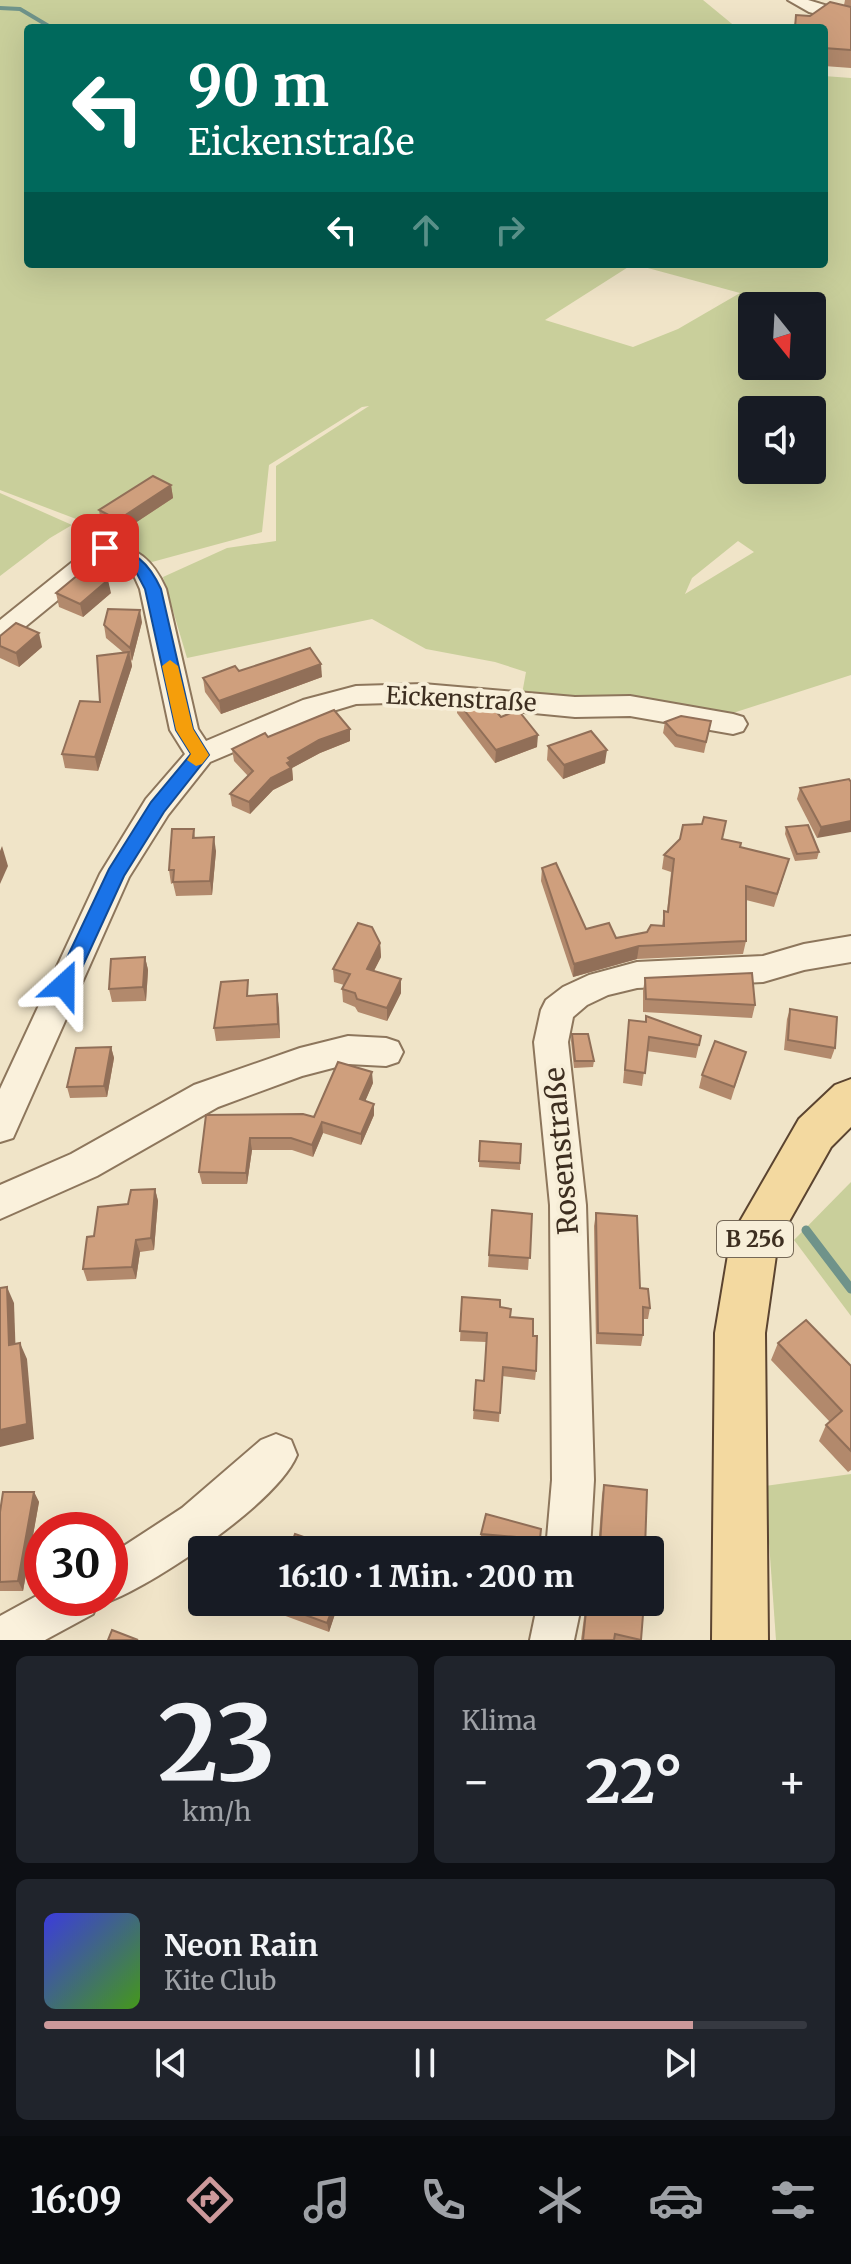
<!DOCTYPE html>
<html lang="de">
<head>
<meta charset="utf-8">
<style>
	body { margin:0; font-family:Merriweather,serif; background:#20242c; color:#f1f3f6; height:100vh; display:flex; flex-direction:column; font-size:30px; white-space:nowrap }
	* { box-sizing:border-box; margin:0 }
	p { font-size:26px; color:#9ea1a6 }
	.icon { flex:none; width:44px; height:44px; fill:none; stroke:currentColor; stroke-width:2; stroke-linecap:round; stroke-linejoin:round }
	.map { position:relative; height:1640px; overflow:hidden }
	.panel { display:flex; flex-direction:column; gap:16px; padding:16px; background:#0d0f14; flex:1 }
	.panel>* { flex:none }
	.guide { position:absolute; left:24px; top:24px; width:804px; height:244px; border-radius:8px; box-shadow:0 8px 32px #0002; background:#00695c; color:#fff; overflow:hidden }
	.needle { width:52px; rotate:162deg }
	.controls { position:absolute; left:738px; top:292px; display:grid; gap:16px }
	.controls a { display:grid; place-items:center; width:88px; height:88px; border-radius:8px; background:#171b24; box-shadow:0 8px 32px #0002; font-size:40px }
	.speed { position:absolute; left:24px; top:1512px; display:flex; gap:16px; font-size:40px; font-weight:700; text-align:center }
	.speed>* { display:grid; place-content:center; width:104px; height:104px; border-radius:50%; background:#171b24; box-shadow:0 8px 32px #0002; line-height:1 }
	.speed .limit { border:12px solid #d22; background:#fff; color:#111 }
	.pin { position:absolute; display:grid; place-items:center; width:68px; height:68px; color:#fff; margin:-34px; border-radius:16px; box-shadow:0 4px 12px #0006 }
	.me { position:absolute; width:88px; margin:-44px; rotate:24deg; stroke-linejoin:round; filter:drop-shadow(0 0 6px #0008) }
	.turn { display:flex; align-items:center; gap:28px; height:168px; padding:0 32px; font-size:36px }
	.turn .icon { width:104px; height:104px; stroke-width:2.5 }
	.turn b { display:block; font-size:56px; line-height:68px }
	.lanes { display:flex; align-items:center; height:76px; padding:0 32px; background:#0003; justify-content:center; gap:40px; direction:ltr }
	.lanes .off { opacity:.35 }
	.big { font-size:60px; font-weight:800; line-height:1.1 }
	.panel .tile { flex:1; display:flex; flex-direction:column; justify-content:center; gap:12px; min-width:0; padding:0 28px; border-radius:12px; background:#20242c }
	.panel .dial { align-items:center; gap:0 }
	.dial b { font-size:104px; line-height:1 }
	.song { display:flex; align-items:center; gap:24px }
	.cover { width:96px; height:96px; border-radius:12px; background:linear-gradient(135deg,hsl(240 70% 55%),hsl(100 70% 35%)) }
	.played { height:8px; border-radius:4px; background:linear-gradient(90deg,#cc999b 85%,#363941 85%) }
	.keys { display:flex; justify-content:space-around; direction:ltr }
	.heat { display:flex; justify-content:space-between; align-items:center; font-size:44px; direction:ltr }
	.panel .tiles { flex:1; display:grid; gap:16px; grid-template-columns:1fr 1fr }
	.tile:last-child { grid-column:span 2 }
	.trip { position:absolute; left:188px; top:1536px; width:476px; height:80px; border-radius:8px; background:#171b24; box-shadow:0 8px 32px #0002; font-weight:800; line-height:80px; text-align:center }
	.tab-bar { display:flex; height:128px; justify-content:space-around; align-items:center; background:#090b0e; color:#9ea1a6 }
	.tab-bar .icon { width:56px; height:56px }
	.tab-bar .on { color:#cc999b }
	.tab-bar b { font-size:36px; color:#f1f3f6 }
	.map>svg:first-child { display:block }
	.green { fill:#c9cf9b; fill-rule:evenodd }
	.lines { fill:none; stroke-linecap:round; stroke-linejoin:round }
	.stream-far1 { stroke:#6f938a; stroke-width:4 }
	.stream { stroke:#6f938a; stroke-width:9 }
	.minor-casing { stroke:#8d765c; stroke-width:4 }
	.major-casing { stroke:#5b4430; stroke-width:4 }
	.minor { fill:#faf1dc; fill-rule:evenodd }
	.major { fill:#f3d9a0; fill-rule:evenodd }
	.wall { fill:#b2896c }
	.shaded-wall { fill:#916f58 }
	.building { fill:#cf9f7d; stroke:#916f58; stroke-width:2 }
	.route { fill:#1a73e8; stroke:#114b97; stroke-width:2 }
	.slow { fill:#f59e0b }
	.labels { text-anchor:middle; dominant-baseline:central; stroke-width:8; stroke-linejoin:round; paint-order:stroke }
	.shield { fill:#f7eed8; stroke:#756857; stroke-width:2 }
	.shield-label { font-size:22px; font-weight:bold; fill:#3d2e20 }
	.street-label { font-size:24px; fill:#3d2e20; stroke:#f7eed8 }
	.near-street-label { font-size:28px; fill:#3d2e20; stroke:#f7eed8 }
</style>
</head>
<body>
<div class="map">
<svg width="851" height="1640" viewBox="0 0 851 1640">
	<rect width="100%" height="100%" fill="#f0e4c8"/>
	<!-- green -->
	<g class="green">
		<path d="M0 0H703L737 28H28V264H824V76L851 78V675L705 722 522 694 526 672 495 662 426 649 372 619 187 658 163 577 227 548 276 541V466L369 406 362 407 269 465 262 532 152 562 84 522 0 490ZM633 264 740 293 678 329 633 347 545 320ZM752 306H812V366H752ZM752 410H812V470H752ZM738 541 754 552 685 594 692 578Z"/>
		<polygon points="0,493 72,525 50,538 0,576"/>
		<polygon points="851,1182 851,1316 794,1240"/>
		<polygon points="851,1474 851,1640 776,1640 765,1486"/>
	</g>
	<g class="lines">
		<!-- stream-far1 -->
		<polyline class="stream-far1" points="0,8 20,9 52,28"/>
		<!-- stream -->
		<polyline class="stream" points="806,1230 851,1289"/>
		<!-- minor casing -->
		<g class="minor-casing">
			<g id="minor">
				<polygon points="788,0 808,0 851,13 851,23 809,12"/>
				<path d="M105 540C138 549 152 558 166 589L198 729 206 741 303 700 356 686 423 684 575 697 630 696 733 714 743 717 747 724 743 731 733 734 630 716 575 717 423 702 356 704 323 714 210 762 168 815 129 877 13 1138 0 1142V1089L100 874 146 799 185 754 170 730 140 589 131 569 108 559 9 640 0 643V620L96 543Z"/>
				<polygon points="851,936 851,962 804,970 763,982 637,988 608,995 587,1005 573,1017 568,1042 586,1205 594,1480 590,1550 546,1550 552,1480 550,1205 534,1042 541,1010 546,1000 563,987 589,975 637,962 763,956 804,944"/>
				<polygon points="348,1036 386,1038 398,1042 403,1052 398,1062 386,1066 348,1064 302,1076 218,1107 97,1176 0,1219 0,1185 71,1154 194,1085 300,1048"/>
				<path d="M276 1434 291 1440 297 1455C277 1503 159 1581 110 1601L103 1598H110V1555L182 1508 261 1440Z"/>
				<polygon points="42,1593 42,1598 99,1598 93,1614 45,1640 0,1640 0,1616"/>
				<polygon points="538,1602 582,1602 574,1640 530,1640"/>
			</g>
		</g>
		<!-- major casing -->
		<g class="major-casing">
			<polygon id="major" points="851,1079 851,1127 831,1147 778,1241 765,1333 768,1640 712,1640 715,1333 731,1237 799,1119 835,1085"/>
		</g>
		<!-- minor -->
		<use href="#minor" class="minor"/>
		<!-- major -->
		<use href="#major" class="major"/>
	</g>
	<!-- wall -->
	<g class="wall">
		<polygon points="845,0 851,0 851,68 824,66 824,28 794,28 796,15 810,16 844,5"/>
		<polygon points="171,485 173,498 120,533 101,523 99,510"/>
		<polygon points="56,593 111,593 83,617 59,607"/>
		<polygon points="142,622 132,661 131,659 132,666 98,771 65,768 62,754 100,702 124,653 106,638 104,625"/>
		<polygon points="0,636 42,647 19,667 0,658"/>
		<polygon points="239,671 322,677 221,714 205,692 203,678"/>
		<polygon points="457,701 537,747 495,763 457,713"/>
		<polygon points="711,721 704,753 675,747 663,733 665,722"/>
		<polygon points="268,737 350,741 320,753 292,768 293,780 273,790 250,814 232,806 230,794 248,776 234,761 232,749"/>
		<polygon points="548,746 605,763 563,779 547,760"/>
		<polygon points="851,782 817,838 797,799 800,788"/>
		<polygon points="786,827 819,852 817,859 795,861 785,834"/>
		<polygon points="194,829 195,838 216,851 212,895 176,896 173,883 171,884 169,870"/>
		<polygon points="722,839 740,847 785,872 774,907 746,900 746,941 743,954 637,959 573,977 541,881 542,868 586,929 616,938 647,932 662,926 664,911 667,912 671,872 662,869 664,855"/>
		<polygon points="380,943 381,957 374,971 401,993 387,1021 358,1012 355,1007 343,1002 342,989 344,985 334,982 333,969"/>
		<polygon points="145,957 148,970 146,1001 112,1002 109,989"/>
		<polygon points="645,978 755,1005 752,1018 643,1012 643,991"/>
		<polygon points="277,994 280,1038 216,1041 214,1028 249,996"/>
		<polygon points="790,1009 835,1048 831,1059 784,1050 787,1019"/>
		<polygon points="646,1016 701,1036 696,1058 647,1051 642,1086 623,1083 629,1020 645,1022"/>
		<polygon points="572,1034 594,1061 593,1067 574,1068 571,1041"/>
		<polygon points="111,1047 114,1058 107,1097 70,1098 67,1087"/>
		<polygon points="746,1052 731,1100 699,1088 702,1075"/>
		<polygon points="373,1083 365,1101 374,1115 361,1145 323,1133 313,1157 292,1150 252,1150 247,1184 202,1184 199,1172 206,1115 314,1117"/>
		<polygon points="480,1141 521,1144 520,1170 479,1167"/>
		<polygon points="155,1189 158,1201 154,1250 140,1252 136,1279 87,1281 83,1269 94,1236 128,1204"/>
		<polygon points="492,1210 532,1214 528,1270 488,1267"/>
		<polygon points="596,1213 650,1308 648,1319 643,1319 643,1335 641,1346 596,1344 594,1226"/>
		<polygon points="462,1297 500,1307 533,1336 536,1371 535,1380 502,1376 499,1422 473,1419 476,1380 484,1381 486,1342 460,1341"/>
		<polygon points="778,1343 851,1366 851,1470 848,1472 819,1441 826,1425 830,1422 771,1360"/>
		<polygon points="604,1485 647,1490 645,1549 654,1550 653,1576 650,1585 650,1550 598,1550 602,1495"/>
		<polygon points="34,1492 39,1502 23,1591 0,1591 0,1512"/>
		<polygon points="541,1529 538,1548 480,1544 481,1534"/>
		<polygon points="270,1602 339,1602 329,1632 272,1611"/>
		<polygon points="586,1602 644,1602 641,1640 581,1640"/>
	</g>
	<!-- shaded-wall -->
	<g class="shaded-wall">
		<polygon points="171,485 173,498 120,533 118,520"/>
		<polygon points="108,580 111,593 83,617 80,604"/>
		<polygon points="140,610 142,622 132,661 130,648"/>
		<polygon points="39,633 42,647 19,667 16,653"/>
		<polygon points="129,652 132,666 98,771 95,757"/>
		<polygon points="321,664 322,677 221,714 219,701"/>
		<polygon points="350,729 350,741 320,753 292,768 293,780 273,790 250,814 249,802 287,763 288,758 319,740"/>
		<polygon points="538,735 537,747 495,763 496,750"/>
		<polygon points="607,750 605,763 563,779 564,765"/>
		<polygon points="851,821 851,832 817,838 821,827"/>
		<polygon points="214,837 216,851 212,895 210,881"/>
		<polygon points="2,846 8,866 0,884 0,851"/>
		<polygon points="380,943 381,957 368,982 367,969"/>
		<polygon points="639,946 637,959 573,977 574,964"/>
		<polygon points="145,957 148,970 146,1001 143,987"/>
		<polygon points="401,979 401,993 387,1021 387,1008"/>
		<polygon points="277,994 279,1008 280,1038 278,1024"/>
		<polygon points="111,1047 114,1058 107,1097 104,1086"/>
		<polygon points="372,1072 373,1083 361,1111 360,1099"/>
		<polygon points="374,1104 374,1115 361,1145 361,1134"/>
		<polygon points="322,1122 323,1133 313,1157 312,1145"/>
		<polygon points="250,1138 252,1150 247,1184 246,1173"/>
		<polygon points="155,1189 158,1201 154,1250 151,1238"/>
		<polygon points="136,1240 140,1252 136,1279 132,1267"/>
		<polygon points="7,1287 14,1303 16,1361 9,1345"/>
		<polygon points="20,1343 27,1359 34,1439 0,1447 0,1430"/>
		<polygon points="34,1492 39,1502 23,1591 18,1581"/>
		<polygon points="335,1602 339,1602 329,1632 327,1623"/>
	</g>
	<!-- building -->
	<g class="building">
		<polygon points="830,2 851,7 851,50 824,48 824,28 795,28 796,15 810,16"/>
		<polygon points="153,476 171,485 118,520 99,510"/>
		<polygon points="84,570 108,580 80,604 56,593"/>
		<polygon points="108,609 140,610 130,648 104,625"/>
		<polygon points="16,623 39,633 16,653 0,646 0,636"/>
		<polygon points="310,648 321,664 219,701 203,678 235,666 239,671"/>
		<polygon points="129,652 95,757 62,754 80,701 100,702 97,656"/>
		<polygon points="467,697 485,699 501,717 518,710 538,735 496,750 457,701"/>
		<polygon points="334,710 350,729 319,740 288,758 291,761 287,763 291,768 271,778 249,802 230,794 253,771 232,749 265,733 268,737"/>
		<polygon points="681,716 711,721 706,742 677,735 665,722"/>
		<polygon points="591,731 607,750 564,765 548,746"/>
		<polygon points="849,779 851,782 851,821 821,827 800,788"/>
		<polygon points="704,817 726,821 722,839 741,843 740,847 789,859 777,894 746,886 746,941 639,946 574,964 542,868 556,863 586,929 609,923 616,938 647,932 651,925 664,926 664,911 668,912 674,859 664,855 680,839 683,825 702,824"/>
		<polygon points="808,825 819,852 797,854 786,827"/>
		<polygon points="172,829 194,829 193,838 214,837 210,881 173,882 174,870 169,870"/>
		<polygon points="358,923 372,927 380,943 367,969 401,979 387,1008 357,999 355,993 342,989 350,974 333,969"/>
		<polygon points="145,957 143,987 109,989 111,959"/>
		<polygon points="752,973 755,1005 646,999 645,978"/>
		<polygon points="248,980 247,996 277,994 278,1024 214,1028 221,982"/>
		<polygon points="790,1009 837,1017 835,1048 788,1040"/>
		<polygon points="646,1016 701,1036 699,1045 649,1037 645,1073 625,1070 629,1020 646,1022"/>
		<polygon points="572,1034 588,1034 594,1061 575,1061"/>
		<polygon points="715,1041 746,1052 734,1087 702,1075"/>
		<polygon points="111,1047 104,1086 67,1087 76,1048"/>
		<polygon points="338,1062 372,1072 360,1099 374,1104 361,1134 322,1122 312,1145 291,1138 250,1138 246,1173 199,1172 206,1115 303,1114 314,1117"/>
		<polygon points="480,1141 521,1144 520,1163 479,1161"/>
		<polygon points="155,1189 151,1238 136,1240 132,1267 83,1269 87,1237 94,1236 98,1207 128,1204 131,1190"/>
		<polygon points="492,1210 532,1214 530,1258 489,1255"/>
		<polygon points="596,1213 637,1216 640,1288 648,1289 650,1308 643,1307 643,1335 598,1333"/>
		<polygon points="7,1287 9,1345 20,1343 27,1424 0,1430 0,1288"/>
		<polygon points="462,1297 500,1300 500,1307 511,1309 510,1317 533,1319 533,1336 537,1336 536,1371 503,1367 500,1413 474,1410 476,1380 484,1381 487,1333 460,1331"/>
		<polygon points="806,1320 851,1366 851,1451 826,1425 842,1411 778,1343"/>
		<polygon points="604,1485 647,1490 645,1549 654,1550 653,1576 650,1576 650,1550 611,1550 611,1545 600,1544"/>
		<polygon points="3,1492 34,1492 18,1581 0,1582 0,1512"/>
		<polygon points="486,1514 541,1529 540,1539 481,1534"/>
		<polygon points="295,1534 341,1550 289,1550"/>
		<polygon points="270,1602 335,1602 327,1623"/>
		<polygon points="587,1602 644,1602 641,1640 615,1634 614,1640 583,1640"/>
		<polygon points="112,1630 138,1640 108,1640"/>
	</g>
	<!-- route -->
	<path class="route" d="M105 543C135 552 148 561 161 589L193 729 209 755 164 812 124 876 74 985 71 991H57L54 985 109 869 151 802 191 754 176 730 145 589 134 568 100 551 98 548Z"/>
	<!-- slow -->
	<polygon class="slow" points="170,660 178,666 193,729 209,755 202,764 196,766 187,760 191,754 176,730 162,666"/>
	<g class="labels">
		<!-- shield labels -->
		<rect class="shield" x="717" y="1221" width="76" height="36" rx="6"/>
		<g class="shield-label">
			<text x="755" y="1239">B 256</text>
		</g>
		<!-- street labels -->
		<g class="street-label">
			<text transform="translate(461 699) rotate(3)">Eickenstraße</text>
		</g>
		<!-- near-street labels -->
		<g class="near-street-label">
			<text transform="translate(561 1151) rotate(-95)">Rosenstraße</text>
		</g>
	</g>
</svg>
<div class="controls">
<a><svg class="needle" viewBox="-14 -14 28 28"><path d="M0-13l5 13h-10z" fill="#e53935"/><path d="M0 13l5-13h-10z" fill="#9ea1a6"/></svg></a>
<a><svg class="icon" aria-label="sound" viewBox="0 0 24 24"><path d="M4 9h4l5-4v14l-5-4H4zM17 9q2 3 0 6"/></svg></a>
</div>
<div class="speed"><div class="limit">30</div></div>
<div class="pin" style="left:105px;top:548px;background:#d93025"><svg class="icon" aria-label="arrive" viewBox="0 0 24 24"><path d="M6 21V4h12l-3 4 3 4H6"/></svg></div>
<svg class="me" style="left:64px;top:985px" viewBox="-20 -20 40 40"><path d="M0-17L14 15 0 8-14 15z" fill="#1a73e8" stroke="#fff" stroke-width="4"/></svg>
<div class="trip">16:10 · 1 Min. · 200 m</div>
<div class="guide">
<div class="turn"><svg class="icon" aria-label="left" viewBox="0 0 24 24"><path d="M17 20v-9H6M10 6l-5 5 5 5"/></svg><div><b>90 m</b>Eickenstraße</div></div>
<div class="lanes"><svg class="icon" aria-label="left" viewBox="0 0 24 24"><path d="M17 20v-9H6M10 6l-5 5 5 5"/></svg><svg class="icon off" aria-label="ahead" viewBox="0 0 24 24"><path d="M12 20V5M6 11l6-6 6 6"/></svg><svg class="icon off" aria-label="right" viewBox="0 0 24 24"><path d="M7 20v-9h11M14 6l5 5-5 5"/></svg></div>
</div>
</div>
<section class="panel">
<div class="tiles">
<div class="tile dial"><b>23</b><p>km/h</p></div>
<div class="tile"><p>Klima</p>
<div class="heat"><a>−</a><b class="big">22°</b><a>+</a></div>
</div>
<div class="tile">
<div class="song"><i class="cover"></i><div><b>Neon Rain</b><p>Kite Club</p></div></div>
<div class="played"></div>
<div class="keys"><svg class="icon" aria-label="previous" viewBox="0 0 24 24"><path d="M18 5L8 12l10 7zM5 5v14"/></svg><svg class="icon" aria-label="pause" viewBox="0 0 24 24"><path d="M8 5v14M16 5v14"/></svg><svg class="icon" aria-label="next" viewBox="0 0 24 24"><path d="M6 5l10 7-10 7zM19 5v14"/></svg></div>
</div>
</div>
</section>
<nav class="tab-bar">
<b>16:09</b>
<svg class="icon on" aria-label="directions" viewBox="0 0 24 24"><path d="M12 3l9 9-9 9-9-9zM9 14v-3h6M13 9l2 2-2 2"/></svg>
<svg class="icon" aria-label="music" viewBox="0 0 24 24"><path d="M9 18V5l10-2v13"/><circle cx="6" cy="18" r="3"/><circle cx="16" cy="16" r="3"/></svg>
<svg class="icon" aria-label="phone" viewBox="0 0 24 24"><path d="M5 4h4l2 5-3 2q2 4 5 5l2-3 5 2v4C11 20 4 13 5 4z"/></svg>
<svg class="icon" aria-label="climate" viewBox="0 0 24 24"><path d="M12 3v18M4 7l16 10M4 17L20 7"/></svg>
<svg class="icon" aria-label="car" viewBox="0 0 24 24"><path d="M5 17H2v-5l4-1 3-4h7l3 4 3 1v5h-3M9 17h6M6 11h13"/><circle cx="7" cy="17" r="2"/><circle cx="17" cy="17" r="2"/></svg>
<svg class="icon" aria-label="filters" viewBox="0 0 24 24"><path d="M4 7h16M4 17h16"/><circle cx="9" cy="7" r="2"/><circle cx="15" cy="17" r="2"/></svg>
</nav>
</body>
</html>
